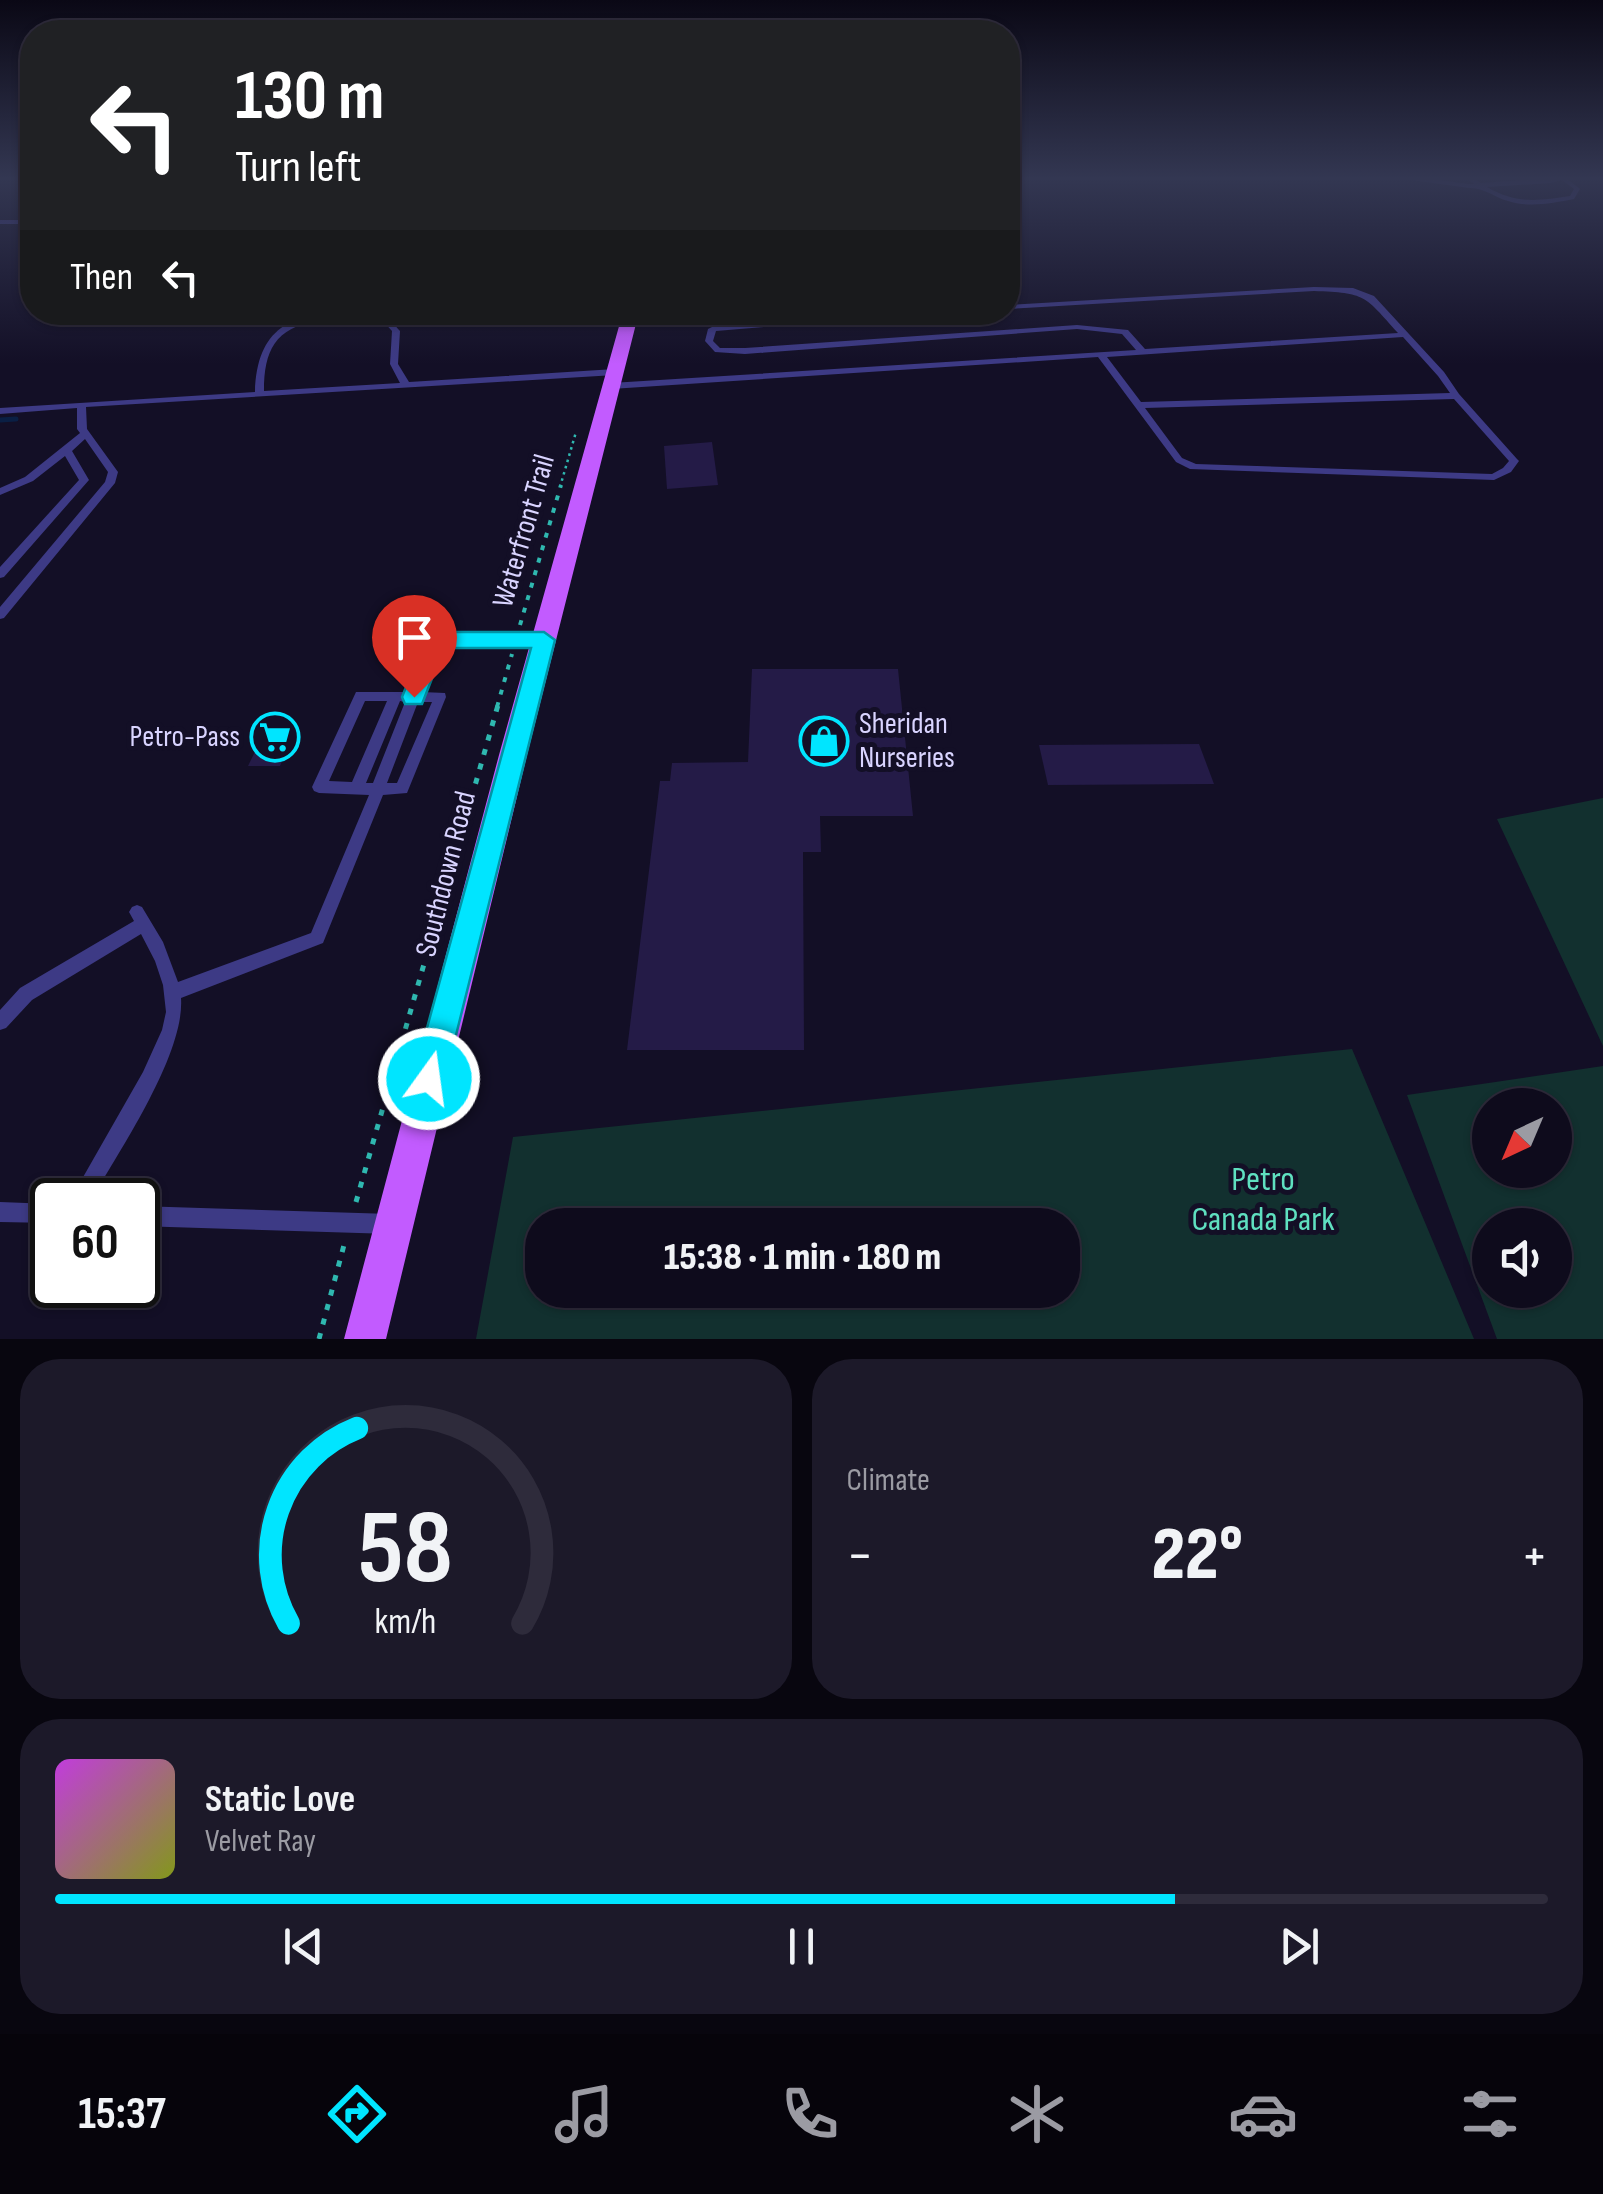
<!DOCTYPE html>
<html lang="en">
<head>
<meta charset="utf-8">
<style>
	body { margin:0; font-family:"Sofia Sans Condensed",sans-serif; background:#1c1929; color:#f1f3f6; height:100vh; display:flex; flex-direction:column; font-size:38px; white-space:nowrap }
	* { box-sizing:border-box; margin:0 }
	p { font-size:32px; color:#9b9ba3 }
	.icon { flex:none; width:55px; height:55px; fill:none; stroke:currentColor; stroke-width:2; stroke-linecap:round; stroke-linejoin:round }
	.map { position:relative; height:1339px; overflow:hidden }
	.panel { display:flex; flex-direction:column; gap:20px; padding:20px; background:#08060f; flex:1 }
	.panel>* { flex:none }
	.top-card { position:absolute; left:20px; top:20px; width:1000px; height:305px; border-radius:40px; box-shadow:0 2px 8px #0004,0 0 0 2px #2e2b3b; background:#202124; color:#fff; overflow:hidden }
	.needle { width:65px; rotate:224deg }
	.fabs { position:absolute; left:1472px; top:1088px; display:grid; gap:20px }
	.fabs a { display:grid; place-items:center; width:100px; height:100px; border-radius:50%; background:#0e0b1c; box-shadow:0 2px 8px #0004,0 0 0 2px #2e2b3b; font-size:50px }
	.speed { position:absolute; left:30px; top:1178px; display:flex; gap:20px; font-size:50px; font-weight:700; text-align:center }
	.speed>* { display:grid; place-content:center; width:130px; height:130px; border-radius:50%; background:#0e0b1c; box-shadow:0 2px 8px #0004,0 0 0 2px #2e2b3b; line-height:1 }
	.speed .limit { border:5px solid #111; border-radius:15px; background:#fff; color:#111 }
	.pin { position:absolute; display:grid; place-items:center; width:85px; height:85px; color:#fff; margin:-102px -42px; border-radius:50% 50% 50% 0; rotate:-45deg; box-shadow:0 0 10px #0007 }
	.pin .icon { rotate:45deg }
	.me { position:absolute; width:110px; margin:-55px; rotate:14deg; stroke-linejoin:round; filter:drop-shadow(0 0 8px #0008) }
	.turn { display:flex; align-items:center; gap:35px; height:210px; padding:0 50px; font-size:45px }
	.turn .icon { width:130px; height:130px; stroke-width:2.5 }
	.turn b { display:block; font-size:70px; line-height:85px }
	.then { display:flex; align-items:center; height:95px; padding:0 50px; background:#0003; gap:20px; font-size:38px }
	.big { font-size:75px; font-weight:800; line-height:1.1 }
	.panel .card { flex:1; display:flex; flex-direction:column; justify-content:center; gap:15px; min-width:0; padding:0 35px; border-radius:40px; background:#1c1929 }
	.panel .dial { align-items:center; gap:0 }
	.dial svg { height:260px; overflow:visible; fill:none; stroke:#2e2b3b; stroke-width:7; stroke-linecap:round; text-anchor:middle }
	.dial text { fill:#f1f3f6; stroke:none }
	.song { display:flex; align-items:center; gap:30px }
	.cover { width:120px; height:120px; border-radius:15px; background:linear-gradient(135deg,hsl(290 70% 55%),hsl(70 70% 35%)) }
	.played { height:10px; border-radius:5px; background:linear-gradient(90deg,#00e5ff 75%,#2e2b3b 75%) }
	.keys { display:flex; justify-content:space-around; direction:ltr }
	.heat { display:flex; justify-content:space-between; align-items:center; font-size:55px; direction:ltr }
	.panel .tiles { flex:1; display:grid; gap:20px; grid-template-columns:1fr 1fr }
	.card:last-child { grid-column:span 2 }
	.trip { position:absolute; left:525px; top:1208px; width:555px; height:100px; border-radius:40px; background:#0e0b1c; box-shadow:0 2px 8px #0004,0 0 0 2px #2e2b3b; font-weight:800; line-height:100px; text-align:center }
	.dock { display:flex; height:160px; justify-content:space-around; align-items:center; background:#06040b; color:#9b9ba3 }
	.dock .icon { width:70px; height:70px }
	.dock .current { color:#00e5ff }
	.dock b { font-size:45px; color:#f1f3f6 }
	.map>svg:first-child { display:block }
	.green { fill:#12302f; fill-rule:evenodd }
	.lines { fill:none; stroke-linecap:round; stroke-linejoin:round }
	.stream { stroke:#0a1f44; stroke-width:5 }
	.building { fill:#241b47 }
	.path-far2 { stroke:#2fb8b0; stroke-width:2.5; stroke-dasharray:2.5 4; stroke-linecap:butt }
	.path-far1 { stroke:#2fb8b0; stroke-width:4; stroke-dasharray:5 8; stroke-linecap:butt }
	.path { stroke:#2fb8b0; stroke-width:5; stroke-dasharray:6 9; stroke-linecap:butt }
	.service { fill:#3d3a85; fill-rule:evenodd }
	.primary { fill:#c25bff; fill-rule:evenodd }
	.route { fill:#00e5ff; stroke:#0095a6; stroke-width:2.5 }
	.labels { text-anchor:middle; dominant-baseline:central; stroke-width:10; stroke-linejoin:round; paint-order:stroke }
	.street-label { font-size:30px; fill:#d9d4ff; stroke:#130f26 }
	.poi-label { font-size:30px; fill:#d9d4ff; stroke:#130f26; text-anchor:start }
	.near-park-label { font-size:35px; fill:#5fe0c0; stroke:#130f26 }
</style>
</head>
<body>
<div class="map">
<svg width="1603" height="1339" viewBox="0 0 1603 1339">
	<rect width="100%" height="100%" fill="#130f26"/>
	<!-- green -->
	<g class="green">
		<polygon points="1603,798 1603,1046 1497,819"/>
		<path d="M1352 1049 1474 1339H476L513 1137ZM542 1225H1062V1290H542Z"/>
		<path d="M1603 1066V1339H1497L1407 1095ZM1490 1105H1555V1170H1490ZM1490 1225H1555V1290H1490Z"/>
	</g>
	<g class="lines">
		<!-- stream -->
		<polyline class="stream" points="0,420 16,419"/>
	</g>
	<!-- building -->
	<g class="building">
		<polygon points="712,442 718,485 667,489 664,446"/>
		<polygon points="752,669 898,669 913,816 820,816 821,852 803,852 804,1050 627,1050 660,781 670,781 672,763 748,762"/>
		<polygon points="297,726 280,766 248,766 267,727"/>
		<polygon points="1199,744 1214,784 1048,785 1039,745"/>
	</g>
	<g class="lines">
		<!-- path-far2 -->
		<polyline class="path-far2" points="560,487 576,432"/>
		<!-- path-far1 -->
		<g class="path-far1">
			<polyline points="520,625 561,485"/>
			<polyline points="497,707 512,654"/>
		</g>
		<!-- path -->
		<g class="path">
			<polyline points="356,1202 498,705"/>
			<polyline points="319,1339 344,1245"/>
		</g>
		<!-- service -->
		<g class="service">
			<path d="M1295 177H1416L1469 184H1474L1465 177H1472L1481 183 1565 177 1580 189 1574 199C1553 203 1529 208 1508 201 1494 197 1483 187 1469 188L1411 180H1293ZM1562 180 1574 189 1570 196C1537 201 1516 204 1487 187L1551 183Z"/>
			<rect x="0" y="220" width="32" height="4"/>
			<path d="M1314 287 1353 288 1374 296 1444 372 1459 394 1517 459 1519 461 1511 472 1494 480 1190 469 1176 462 1098 357 611 389 607 386 611 383 1136 350 1122 334 1077 329 745 354 715 352 705 341 708 329 712 327 880 312H919L915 314 716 331 713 341 720 348H745L1077 325 1128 330 1145 349 1398 333C1364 295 1366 293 1314 291L1008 309V305ZM1403 337 1438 376 1450 393 1141 402 1107 357ZM1454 399 1509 461 1503 468 1492 474 1196 464 1182 458 1145 408Z"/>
			<path d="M350 312C340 316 328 317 317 320 275 329 264 350 264 391L400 383 390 364 392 331 381 319 366 312C384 312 389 318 400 331L398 364 409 382 615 369 619 372 615 375 86 407 87 429 118 472 115 483 4 618 0 619V607L105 482 108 472 85 439 72 451 89 480 4 577 0 578V567L79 480 65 456 33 481 0 495V488L25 477 80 433 77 429V408L0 414V408L255 392C257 328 291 312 350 312Z"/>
			<path d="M436 636H544L550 640 544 644H440L422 692 445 693 446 697 407 793 383 795 323 943 181 998C185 1054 120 1150 91 1200H70L143 1072 162 1030 166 1012 163 985 155 961 141 934 32 1000 6 1028 0 1030V1010L20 988 134 921 129 912 132 907 137 905 142 907 163 942 178 982 311 933 369 795 319 793 314 791 312 787 356 692H409L430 640ZM365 701H387L352 782 329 781ZM400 701 405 702 373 783H366ZM418 702H432L397 783H387Z"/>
			<polygon points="0,1202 52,1204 52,1223 0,1222"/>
			<polygon points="138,1206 391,1214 398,1217 401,1224 398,1231 391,1234 138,1226"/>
		</g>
		<!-- primary -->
		<polygon class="primary" points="623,312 639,312 527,755 386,1339 344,1339 499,755"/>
	</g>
	<!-- sky -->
	<linearGradient id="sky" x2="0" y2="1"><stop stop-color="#0a0815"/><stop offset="0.49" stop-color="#333752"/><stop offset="1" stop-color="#333752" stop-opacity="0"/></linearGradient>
	<rect width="1603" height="364" fill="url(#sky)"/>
	<!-- route -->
	<polygon class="route" points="436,632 544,632 555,640 445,1079 441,1090 429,1095 418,1090 413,1079 531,648 444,648 422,704 405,704 402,697 425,640"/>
	<!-- icons -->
	<defs>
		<g id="supermarket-ring" transform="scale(2.5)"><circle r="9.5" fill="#130f26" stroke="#00e5ff" stroke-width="1.5"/><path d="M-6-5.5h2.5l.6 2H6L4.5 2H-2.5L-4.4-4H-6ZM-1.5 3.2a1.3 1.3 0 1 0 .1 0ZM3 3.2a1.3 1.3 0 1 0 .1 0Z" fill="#00e5ff"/></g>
		<g id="shop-ring" transform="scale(2.5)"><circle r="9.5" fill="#130f26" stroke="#00e5ff" stroke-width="1.5"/><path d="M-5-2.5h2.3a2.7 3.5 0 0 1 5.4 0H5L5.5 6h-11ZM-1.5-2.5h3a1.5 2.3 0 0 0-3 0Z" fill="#00e5ff"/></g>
	</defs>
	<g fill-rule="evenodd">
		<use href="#supermarket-ring" x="275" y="737"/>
		<use href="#shop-ring" x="824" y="741"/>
	</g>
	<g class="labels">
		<!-- street labels -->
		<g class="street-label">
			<text transform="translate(524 531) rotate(-74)">Waterfront Trail</text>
			<text transform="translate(446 874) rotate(-76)">Southdown Road</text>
		</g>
		<!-- poi labels -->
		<g class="poi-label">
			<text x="859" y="724">Sheridan<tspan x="859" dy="34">Nurseries</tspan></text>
			<text x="240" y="737" text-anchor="end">Petro-Pass</text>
		</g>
		<!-- near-park labels -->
		<g class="near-park-label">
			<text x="1263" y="1179">Petro<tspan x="1263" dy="40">Canada Park</tspan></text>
		</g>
	</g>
</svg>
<div class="fabs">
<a><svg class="needle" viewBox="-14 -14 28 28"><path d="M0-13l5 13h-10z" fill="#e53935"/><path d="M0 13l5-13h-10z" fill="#9b9ba3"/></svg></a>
<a><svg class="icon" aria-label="sound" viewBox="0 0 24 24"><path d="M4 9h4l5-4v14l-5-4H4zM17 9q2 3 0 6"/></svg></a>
</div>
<div class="speed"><div class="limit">60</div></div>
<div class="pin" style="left:414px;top:697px;background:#d93025"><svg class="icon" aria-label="arrive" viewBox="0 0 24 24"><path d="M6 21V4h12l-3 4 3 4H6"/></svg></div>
<svg class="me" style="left:429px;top:1079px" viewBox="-20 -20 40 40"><circle r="17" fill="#00e5ff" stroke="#fff" stroke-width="3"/><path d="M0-11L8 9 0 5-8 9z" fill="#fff"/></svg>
<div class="trip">15:38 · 1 min · 180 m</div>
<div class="top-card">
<div class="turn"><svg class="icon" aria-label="left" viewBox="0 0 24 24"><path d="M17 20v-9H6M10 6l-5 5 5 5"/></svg><div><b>130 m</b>Turn left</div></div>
<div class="then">Then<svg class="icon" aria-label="left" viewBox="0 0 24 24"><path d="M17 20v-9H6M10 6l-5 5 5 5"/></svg></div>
</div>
</div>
<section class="panel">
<div class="tiles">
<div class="card dial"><svg viewBox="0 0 100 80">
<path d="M14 69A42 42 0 1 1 86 69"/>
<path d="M14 69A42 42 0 0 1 35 9" stroke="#00e5ff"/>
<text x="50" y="56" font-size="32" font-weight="700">58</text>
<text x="50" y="72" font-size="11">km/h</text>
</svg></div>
<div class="card"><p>Climate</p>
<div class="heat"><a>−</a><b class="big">22°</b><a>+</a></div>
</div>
<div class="card">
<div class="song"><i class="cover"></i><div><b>Static Love</b><p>Velvet Ray</p></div></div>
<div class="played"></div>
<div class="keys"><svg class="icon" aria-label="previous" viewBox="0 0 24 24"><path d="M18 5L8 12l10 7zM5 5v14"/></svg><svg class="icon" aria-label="pause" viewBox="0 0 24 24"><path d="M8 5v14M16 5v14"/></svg><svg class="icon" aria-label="next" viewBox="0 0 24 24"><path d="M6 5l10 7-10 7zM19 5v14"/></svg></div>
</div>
</div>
</section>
<nav class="dock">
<b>15:37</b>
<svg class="icon current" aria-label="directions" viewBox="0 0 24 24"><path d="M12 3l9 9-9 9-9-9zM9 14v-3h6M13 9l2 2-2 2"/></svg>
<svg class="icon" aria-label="music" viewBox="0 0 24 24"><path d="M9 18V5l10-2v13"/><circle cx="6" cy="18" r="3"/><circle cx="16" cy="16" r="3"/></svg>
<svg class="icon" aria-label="phone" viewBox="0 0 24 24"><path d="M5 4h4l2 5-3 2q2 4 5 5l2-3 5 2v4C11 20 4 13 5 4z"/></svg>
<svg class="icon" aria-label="climate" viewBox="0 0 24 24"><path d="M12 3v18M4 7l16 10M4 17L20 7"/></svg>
<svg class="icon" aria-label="car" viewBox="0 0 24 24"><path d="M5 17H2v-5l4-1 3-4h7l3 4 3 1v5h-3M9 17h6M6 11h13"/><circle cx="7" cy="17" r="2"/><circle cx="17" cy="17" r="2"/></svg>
<svg class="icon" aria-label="filters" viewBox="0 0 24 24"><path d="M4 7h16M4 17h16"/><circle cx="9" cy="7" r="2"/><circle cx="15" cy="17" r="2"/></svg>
</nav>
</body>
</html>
